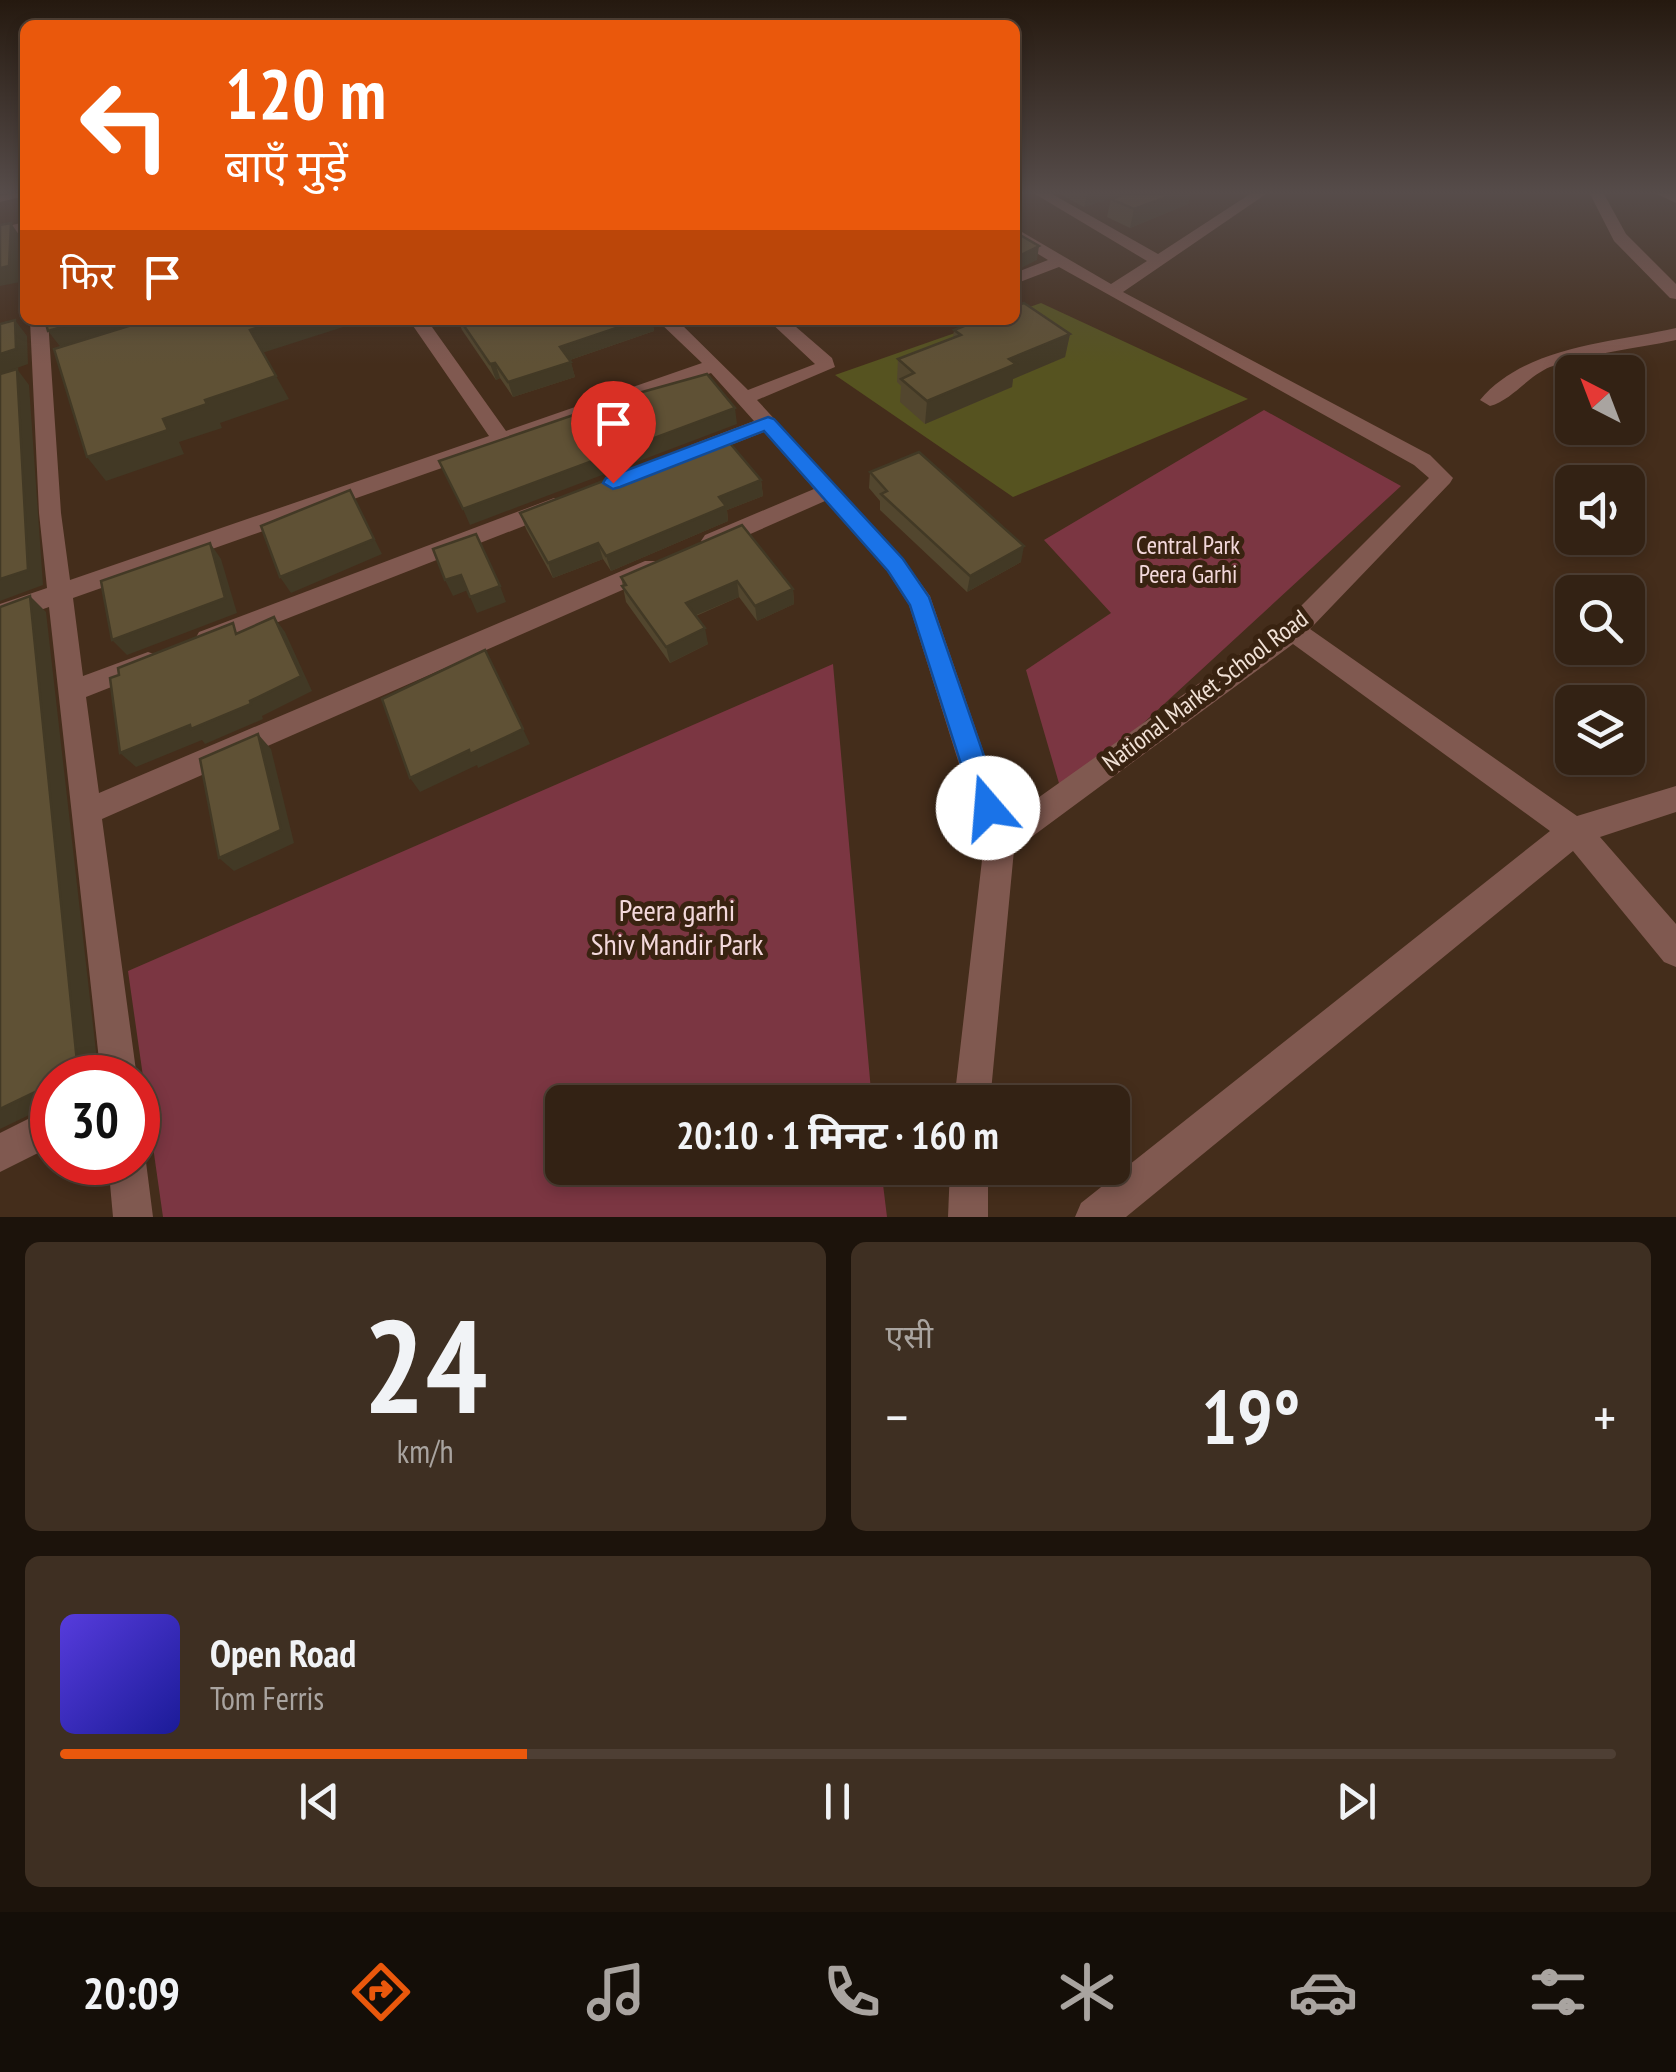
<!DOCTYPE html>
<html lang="hi">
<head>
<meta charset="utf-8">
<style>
	body { margin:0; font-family:"PT Sans Narrow","Noto Sans Devanagari",sans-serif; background:#3e2f22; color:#f1f3f6; height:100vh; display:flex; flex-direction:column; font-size:38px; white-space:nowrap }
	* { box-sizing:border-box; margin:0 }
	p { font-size:32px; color:#a9a4a0 }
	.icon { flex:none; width:55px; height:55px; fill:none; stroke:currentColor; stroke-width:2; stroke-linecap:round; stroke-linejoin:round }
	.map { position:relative; height:1217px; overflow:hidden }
	.drawer { display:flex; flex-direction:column; gap:25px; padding:25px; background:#1c130b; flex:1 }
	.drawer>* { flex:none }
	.guide { position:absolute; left:20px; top:20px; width:1000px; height:305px; border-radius:15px; box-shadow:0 5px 15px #0003,0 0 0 2px #4e3f34; background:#ea580c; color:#fff; overflow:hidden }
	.needle { width:65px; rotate:318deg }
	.tools { position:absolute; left:1555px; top:355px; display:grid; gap:20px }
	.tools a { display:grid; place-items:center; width:90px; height:90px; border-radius:15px; background:#332214; box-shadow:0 5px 15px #0003,0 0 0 2px #4e3f34; font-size:50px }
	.speed { position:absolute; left:30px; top:1055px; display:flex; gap:20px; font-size:50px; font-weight:700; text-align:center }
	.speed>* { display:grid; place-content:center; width:130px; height:130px; border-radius:50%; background:#332214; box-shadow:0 5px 15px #0003,0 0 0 2px #4e3f34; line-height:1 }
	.speed .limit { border:15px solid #d22; background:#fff; color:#111 }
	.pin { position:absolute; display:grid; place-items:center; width:85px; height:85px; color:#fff; margin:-102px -42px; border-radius:50% 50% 50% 0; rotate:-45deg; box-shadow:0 0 10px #0007 }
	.pin .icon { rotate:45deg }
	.me { position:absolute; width:110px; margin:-55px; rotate:342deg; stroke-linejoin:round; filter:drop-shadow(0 0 8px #0008) }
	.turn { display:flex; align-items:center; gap:35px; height:210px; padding:0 40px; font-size:45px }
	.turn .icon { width:130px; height:130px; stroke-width:2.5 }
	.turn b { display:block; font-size:70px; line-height:85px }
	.then { display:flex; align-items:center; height:95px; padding:0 40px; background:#0003; gap:20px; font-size:38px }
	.big { font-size:75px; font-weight:700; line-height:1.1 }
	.drawer .widget { flex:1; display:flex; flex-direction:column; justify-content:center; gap:15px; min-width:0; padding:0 35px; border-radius:15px; background:#3e2f22 }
	.drawer .dial { align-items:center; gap:0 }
	.dial b { font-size:130px; line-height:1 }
	.song { display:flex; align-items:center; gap:30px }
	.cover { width:120px; height:120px; border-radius:15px; background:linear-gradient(135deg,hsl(250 70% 55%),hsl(240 70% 35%)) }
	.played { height:10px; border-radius:5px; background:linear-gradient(90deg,#ea580c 30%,#4e3f34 30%) }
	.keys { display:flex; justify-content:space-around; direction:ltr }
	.heat { display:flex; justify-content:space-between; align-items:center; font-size:55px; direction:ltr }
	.drawer .tiles { flex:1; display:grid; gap:25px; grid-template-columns:1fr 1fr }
	.widget:last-child { grid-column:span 2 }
	.trip { position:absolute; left:545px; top:1085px; width:585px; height:100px; border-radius:15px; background:#332214; box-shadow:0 5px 15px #0003,0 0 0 2px #4e3f34; font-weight:700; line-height:100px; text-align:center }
	.menu { display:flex; height:160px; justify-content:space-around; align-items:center; background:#140e08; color:#a9a4a0 }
	.menu .icon { width:70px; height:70px }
	.menu .selected { color:#ea580c }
	.menu b { font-size:45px; color:#f1f3f6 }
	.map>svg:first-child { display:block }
	.green { fill:#7b3642 }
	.water { fill:#565320 }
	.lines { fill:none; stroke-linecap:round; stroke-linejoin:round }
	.service { fill:#805950; fill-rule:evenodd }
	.minor { fill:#805950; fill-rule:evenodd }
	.wall { fill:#52462e }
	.shaded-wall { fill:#423925 }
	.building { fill:#5f5135; stroke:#423925; stroke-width:2.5 }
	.route { fill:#1a73e8; stroke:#114b97; stroke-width:2.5 }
	.labels { text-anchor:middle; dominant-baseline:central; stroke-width:10; stroke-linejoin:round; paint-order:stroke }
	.park-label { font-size:25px; fill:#f3d8db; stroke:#392311 }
	.street-label { font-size:25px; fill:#f1e1d6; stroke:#392311 }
	.near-park-label { font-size:30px; fill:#f3d8db; stroke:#392311 }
</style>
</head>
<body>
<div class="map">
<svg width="1676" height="1217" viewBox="0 0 1676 1217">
	<rect width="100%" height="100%" fill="#442d1b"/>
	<!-- green -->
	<g class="green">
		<polygon points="1264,410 1401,486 1063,797 1026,670 1111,613 1044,540"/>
		<polygon points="833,664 872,1102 562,1102 562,1168 881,1168 887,1217 163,1217 128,971"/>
	</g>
	<!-- water -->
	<polygon class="water" points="1041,303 1248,399 1013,497 835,375 992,320 1015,320 1015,312"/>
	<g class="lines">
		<!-- service -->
		<polygon class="service" points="12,194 25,194 25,196 0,202 0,196"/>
		<!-- minor -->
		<g class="minor">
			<polygon points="1035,194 1052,194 1158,254 1250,194 1266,194 1123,292 1430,455 1453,478 1450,483 1310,629 1577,816 1676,786 1676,812 1600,837 1676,924 1676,967 1664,962 1573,851 1126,1217 1075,1217 1081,1203 1550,831 1293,644 1014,850 990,1102 954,1102 984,843 909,605 887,571 825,501 721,547 705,547 701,541 705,535 814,489 764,432 705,455 691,455 687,450 691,445 754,421 711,373 73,598 83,676 148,652 157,655 161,662 157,669 86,697 99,793 645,561 661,561 665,567 661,573 102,819 137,1078 101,1078 49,607 0,624 0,604 47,588 39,513 30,320 48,320 61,513 70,580 489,436 409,320 427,320 506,431 702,363 657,320 677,320 748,390 815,364 768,320 788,320 832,358 835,367 757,400 903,559 930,596 1007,820 1284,623 1429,478 1414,465 1059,267 1015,284 1015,273 1048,260 1015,240 1015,228 1111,284 1147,261"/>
			<polygon points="1590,194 1604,194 1626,234 1676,284 1676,299 1670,298 1614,241"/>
			<polygon points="1657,194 1676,194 1676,203"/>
			<polygon points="25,222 25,232 0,238 0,228"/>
			<path d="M1676 328V340C1635 349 1589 353 1550 367 1528 376 1512 400 1490 406L1480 400C1525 346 1611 343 1676 328Z"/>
			<polygon points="554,498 562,501 565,506 562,511 217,646 199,646 195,639 199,632"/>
			<polygon points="52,1107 52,1146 0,1172 0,1133"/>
			<polygon points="138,1147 146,1162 153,1217 113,1217 108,1162 138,1162"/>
			<polygon points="950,1168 988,1168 988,1217 948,1217"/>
		</g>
	</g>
	<!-- wall -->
	<g class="wall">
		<polygon points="1060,194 1124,194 1084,207"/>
		<polygon points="1126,194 1191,194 1188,204 1130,228 1107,217 1111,199"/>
		<polygon points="458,320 652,320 654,331 570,360 575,377 513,397 500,378 496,380 462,330"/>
		<polygon points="954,330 1070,334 1065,357 1013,379 1012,387 925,424 900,402 901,386 897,382 898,359 953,338"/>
		<polygon points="870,472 1021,562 967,592 880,510 880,501 869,488"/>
		<polygon points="761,480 763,496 727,510 728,521 611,571 603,559 553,578 526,529 520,513"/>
		<polygon points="742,525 793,589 794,604 757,621 739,597 696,616 708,644 670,663 626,602 621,577"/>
	</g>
	<!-- shaded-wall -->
	<g class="shaded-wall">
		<polygon points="1087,194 1124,194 1084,207"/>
		<polygon points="1175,194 1191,194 1188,204 1130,228 1134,209"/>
		<polygon points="11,223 21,238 20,282 0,286 0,268"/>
		<polygon points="1039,246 1037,260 1015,271 1015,258"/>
		<polygon points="15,320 27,336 28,364 0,374 0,354"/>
		<polygon points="86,320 182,320 66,354 48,331"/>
		<polygon points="281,320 365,320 262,353 250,330"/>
		<polygon points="640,320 652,320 654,331 564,362 560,347"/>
		<polygon points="1070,334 1065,357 1013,379 1012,387 925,424 927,401 1009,359"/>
		<polygon points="571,362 575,377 513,397 508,382"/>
		<polygon points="495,363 500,378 496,380 490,364"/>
		<polygon points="17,369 29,385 43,585 0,601 0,579"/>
		<polygon points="276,376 289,399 220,423 222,428 179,442 184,454 106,481 87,457 205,400"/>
		<polygon points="735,408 737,424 470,525 463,509"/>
		<polygon points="761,480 763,496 727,510 728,521 611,571 606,556 719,497"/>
		<polygon points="350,490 382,554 291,593 280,577"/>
		<polygon points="210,543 221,559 237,613 127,655 112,640"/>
		<polygon points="598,543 603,559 553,578 548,563"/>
		<polygon points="1024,546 1021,562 967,592 970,576"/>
		<polygon points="461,575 468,590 453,596 445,580"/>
		<polygon points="737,581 739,597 689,618 686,603"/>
		<polygon points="500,586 506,602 477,613 470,597"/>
		<polygon points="793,589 794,604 757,621 755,606"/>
		<polygon points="30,596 46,612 99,1078 66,1078"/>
		<polygon points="274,617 285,632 312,691 262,716 263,719 205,744 202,740 136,767 120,753 250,701"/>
		<polygon points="705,628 708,644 670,663 666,647"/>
		<polygon points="523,729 530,744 478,768 477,765 420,792 410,778 469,750"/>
		<polygon points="258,734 271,749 294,843 234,871 219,858"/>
		<polygon points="52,1084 52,1104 0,1129 0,1109"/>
	</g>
	<!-- building -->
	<g class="building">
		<polygon points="1126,194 1175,194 1134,209 1111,199"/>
		<polygon points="11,223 9,266 0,268 0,225"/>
		<polygon points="1015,232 1039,246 1015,258"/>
		<polygon points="1024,303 1070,334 1009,359 1016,364 927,401 901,379 914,373 898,359 961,335 954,330 979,320 1015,320 1015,306"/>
		<polygon points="15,320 16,349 0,354 0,324"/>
		<polygon points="45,320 86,320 48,331"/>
		<polygon points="148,320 281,320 250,330 276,376 205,400 207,404 163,419 168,430 87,457 54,349"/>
		<polygon points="460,320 640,320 560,347 571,362 508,382 495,363 490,364"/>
		<polygon points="17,369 28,570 0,579 0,374"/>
		<polygon points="707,374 735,408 463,509 439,461 635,394"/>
		<polygon points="723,435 761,480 719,497 726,506 606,556 598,543 548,563 520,513"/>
		<polygon points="919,452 1024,546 970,576 881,494 887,491 870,472"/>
		<polygon points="350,490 374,539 280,577 261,526"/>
		<polygon points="742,525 793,589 755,606 737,581 686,603 705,628 666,647 622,586 626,585 621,577"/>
		<polygon points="476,534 500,586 470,597 461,575 445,580 433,549"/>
		<polygon points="210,543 225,598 112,640 101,581"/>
		<polygon points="30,596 78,1072 66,1078 52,1078 52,1084 0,1109 0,607"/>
		<polygon points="274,617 301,676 250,701 251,704 191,729 190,725 120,753 110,678 119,675 118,668 233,623 236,634"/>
		<polygon points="485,650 523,729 470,754 469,750 410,778 382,699"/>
		<polygon points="258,734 281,830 219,858 200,759"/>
	</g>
	<!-- sky -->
	<linearGradient id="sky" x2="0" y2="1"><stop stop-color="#25190f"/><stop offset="0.53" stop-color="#564c4a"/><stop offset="1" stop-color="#564c4a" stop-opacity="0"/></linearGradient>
	<rect width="1676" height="364" fill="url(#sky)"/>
	<!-- route -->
	<polygon class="route" points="768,417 774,419 903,559 929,597 1002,808 998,817 988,821 979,817 975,808 910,605 888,571 764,431 620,487 613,489 603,483 606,478"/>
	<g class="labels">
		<!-- park labels -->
		<g class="park-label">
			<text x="1188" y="545">Central Park<tspan x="1188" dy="29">Peera Garhi</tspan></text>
		</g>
		<!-- street labels -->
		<g class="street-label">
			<text transform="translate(1205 690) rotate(-37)">National Market School Road</text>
		</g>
		<!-- near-park labels -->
		<g class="near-park-label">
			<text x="677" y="909">Peera garhi<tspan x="677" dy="34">Shiv Mandir Park</tspan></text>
		</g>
	</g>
</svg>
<div class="tools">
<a><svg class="needle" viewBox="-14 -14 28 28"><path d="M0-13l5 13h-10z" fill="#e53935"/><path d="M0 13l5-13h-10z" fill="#a9a4a0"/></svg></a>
<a><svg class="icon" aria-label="sound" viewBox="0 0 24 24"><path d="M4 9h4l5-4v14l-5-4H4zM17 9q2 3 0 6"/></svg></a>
<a><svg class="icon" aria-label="search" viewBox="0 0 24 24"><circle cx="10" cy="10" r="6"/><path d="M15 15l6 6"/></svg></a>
<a><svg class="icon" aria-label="layers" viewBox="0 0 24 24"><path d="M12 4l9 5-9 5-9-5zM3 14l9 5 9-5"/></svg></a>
</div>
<div class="speed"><div class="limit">30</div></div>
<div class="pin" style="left:613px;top:483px;background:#d93025"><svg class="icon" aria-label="arrive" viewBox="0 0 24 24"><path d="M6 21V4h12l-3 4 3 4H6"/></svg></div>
<svg class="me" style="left:988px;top:808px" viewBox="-20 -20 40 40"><circle r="19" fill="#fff"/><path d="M0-13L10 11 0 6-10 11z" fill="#1a73e8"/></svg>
<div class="trip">20:10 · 1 मिनट · 160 m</div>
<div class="guide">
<div class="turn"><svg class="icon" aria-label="left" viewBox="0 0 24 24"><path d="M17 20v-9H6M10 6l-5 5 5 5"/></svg><div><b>120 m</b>बाएँ मुड़ें</div></div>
<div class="then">फिर<svg class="icon" aria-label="arrive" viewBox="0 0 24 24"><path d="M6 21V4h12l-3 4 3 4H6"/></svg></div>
</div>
</div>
<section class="drawer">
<div class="tiles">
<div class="widget dial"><b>24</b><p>km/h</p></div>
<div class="widget"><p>एसी</p>
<div class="heat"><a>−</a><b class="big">19°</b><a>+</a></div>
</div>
<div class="widget">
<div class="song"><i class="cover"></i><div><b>Open Road</b><p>Tom Ferris</p></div></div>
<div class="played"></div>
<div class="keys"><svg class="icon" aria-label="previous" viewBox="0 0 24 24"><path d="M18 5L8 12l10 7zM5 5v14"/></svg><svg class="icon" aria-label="pause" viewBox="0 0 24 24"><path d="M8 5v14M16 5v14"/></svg><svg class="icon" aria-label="next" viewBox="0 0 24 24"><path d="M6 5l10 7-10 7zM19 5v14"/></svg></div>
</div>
</div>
</section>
<nav class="menu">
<b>20:09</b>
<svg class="icon selected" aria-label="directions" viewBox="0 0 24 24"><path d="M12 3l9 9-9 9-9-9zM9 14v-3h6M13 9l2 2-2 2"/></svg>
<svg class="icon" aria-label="music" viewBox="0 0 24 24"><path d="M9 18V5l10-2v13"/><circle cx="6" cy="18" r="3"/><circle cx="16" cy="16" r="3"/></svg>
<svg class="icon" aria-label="phone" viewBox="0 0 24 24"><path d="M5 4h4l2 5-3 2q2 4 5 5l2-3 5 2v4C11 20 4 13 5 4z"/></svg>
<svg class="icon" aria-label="climate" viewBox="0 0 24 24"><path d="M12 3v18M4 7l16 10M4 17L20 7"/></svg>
<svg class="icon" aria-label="car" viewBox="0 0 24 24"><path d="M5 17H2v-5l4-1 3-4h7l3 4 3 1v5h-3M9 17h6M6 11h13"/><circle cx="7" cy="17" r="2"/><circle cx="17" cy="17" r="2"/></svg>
<svg class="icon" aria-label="filters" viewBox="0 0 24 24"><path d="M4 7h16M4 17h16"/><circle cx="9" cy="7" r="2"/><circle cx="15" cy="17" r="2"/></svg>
</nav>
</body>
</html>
